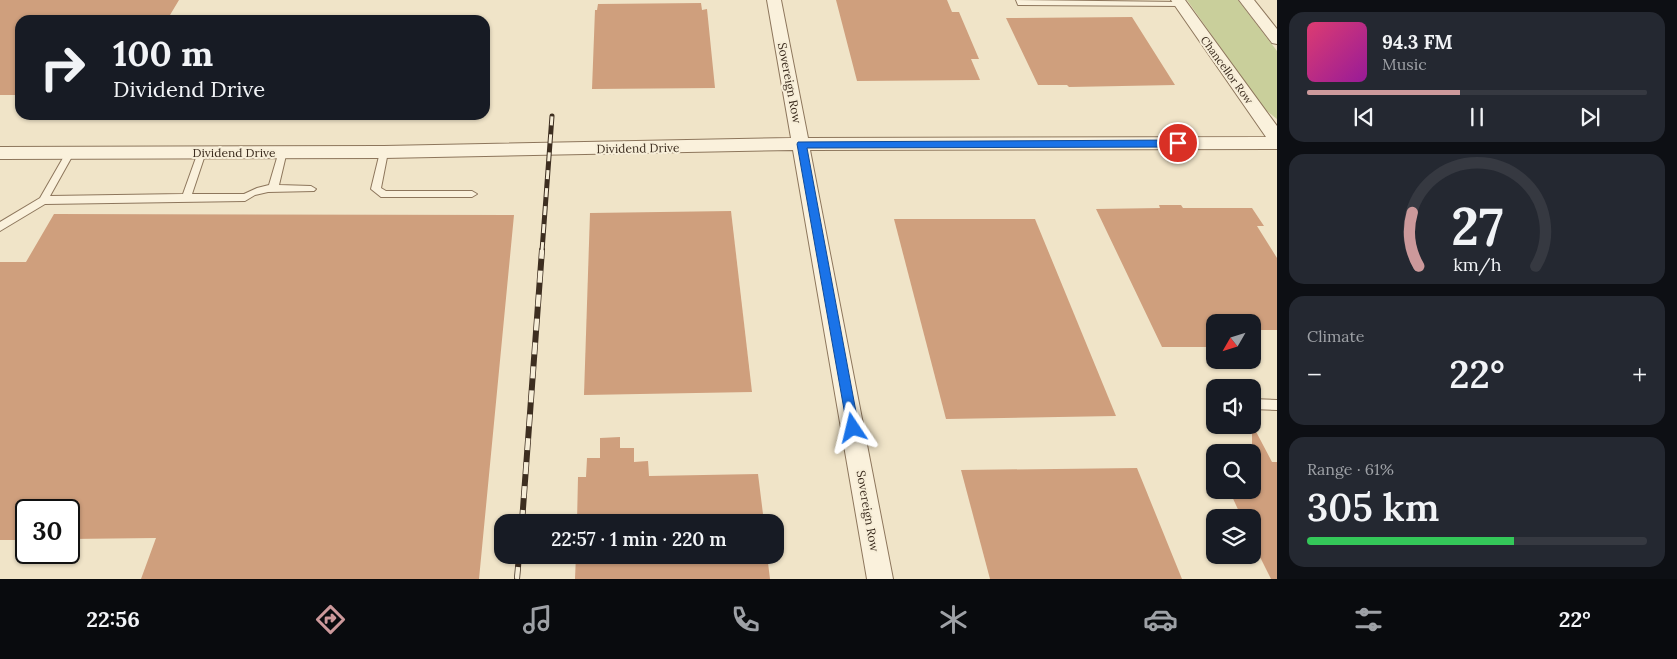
<!DOCTYPE html>
<html lang="en">
<head>
<meta charset="utf-8">
<style>
	body { margin:0; font-family:Lora,serif; background:#242831; color:#f1f3f6; height:100vh; display:flex; flex-direction:column; font-size:19px; white-space:nowrap }
	* { box-sizing:border-box; margin:0 }
	p { font-size:16px; color:#9ea1a6 }
	.icon { flex:none; width:28px; height:28px; fill:none; stroke:currentColor; stroke-width:2; stroke-linecap:round; stroke-linejoin:round }
	.map { position:relative; flex:1; overflow:hidden }
	.sheet { display:flex; flex-direction:column; gap:12px; padding:12px; background:#0d0f14; width:400px }
	.sheet>* { flex:none }
	.hud { position:absolute; left:15px; top:15px; width:475px; height:105px; border-radius:15px; box-shadow:0 1px 4px #0004; background:#171b24; color:#f1f3f6; overflow:hidden }
	.needle { width:32px; rotate:231deg }
	.fabs { position:absolute; left:1206px; top:314px; display:grid; gap:10px }
	.fabs a { display:grid; place-items:center; width:55px; height:55px; border-radius:10px; background:#171b24; box-shadow:0 1px 4px #0004; font-size:25px }
	.speed { position:absolute; left:15px; top:499px; display:flex; gap:10px; font-size:25px; font-weight:700; text-align:center }
	.speed>* { display:grid; place-content:center; width:65px; height:65px; border-radius:50%; background:#171b24; box-shadow:0 1px 4px #0004; line-height:1 }
	.speed .limit { border:2px solid #111; border-radius:8px; background:#fff; color:#111 }
	.pin { position:absolute; display:grid; place-items:center; width:42px; height:42px; color:#fff; margin:-21px; border:2px solid #fff; border-radius:50%; box-shadow:0 1px 5px #0007 }
	.me { position:absolute; width:55px; margin:-28px; rotate:350deg; stroke-linejoin:round; filter:drop-shadow(0 0 4px #0008) }
	.turn { display:flex; align-items:center; gap:18px; height:105px; padding:0 15px; font-size:22px }
	.turn .icon { width:65px; height:65px; stroke-width:2.5 }
	.turn b { display:block; font-size:35px; line-height:42px }
	.big { font-size:38px; font-weight:600; line-height:1.1 }
	.sheet .widget { flex:1; display:flex; flex-direction:column; justify-content:center; gap:8px; min-width:0; padding:0 18px; border-radius:15px; background:#242831 }
	.sheet .dial { align-items:center; gap:0 }
	.dial svg { height:130px; overflow:visible; fill:none; stroke:#363941; stroke-width:7; stroke-linecap:round; text-anchor:middle }
	.dial text { fill:#f1f3f6; stroke:none }
	.song { display:flex; align-items:center; gap:15px }
	.cover { width:60px; height:60px; border-radius:8px; background:linear-gradient(135deg,hsl(340 70% 55%),hsl(300 70% 35%)) }
	.played { height:5px; border-radius:2px; background:linear-gradient(90deg,#cc999b 45%,#363941 45%) }
	.keys { display:flex; justify-content:space-around; direction:ltr }
	.heat { display:flex; justify-content:space-between; align-items:center; font-size:28px; direction:ltr }
	.charge { height:8px; border-radius:4px; background:linear-gradient(90deg,#34c759 61%,#363941 0) }
	.trip { position:absolute; left:494px; top:514px; width:290px; height:50px; border-radius:15px; background:#171b24; box-shadow:0 1px 4px #0004; font-weight:600; line-height:50px; text-align:center }
	.dock { display:flex; height:80px; justify-content:space-around; align-items:center; background:#090b0e; color:#9ea1a6 }
	.dock .icon { width:35px; height:35px }
	.dock .current { color:#cc999b }
	.dock b { font-size:22px; color:#f1f3f6 }
	main { display:flex; flex:1; min-height:0 }
	.map>svg:first-child { display:block }
	.green { fill:#c9cf9b }
	.building { fill:#cf9f7d }
	.lines { fill:none; stroke-linecap:round; stroke-linejoin:round }
	.service-casing { stroke:#8d765c; stroke-width:2 }
	.minor-casing { stroke:#8d765c; stroke-width:2 }
	.service { fill:#faf1dc; fill-rule:evenodd }
	.minor { fill:#faf1dc; fill-rule:evenodd }
	.rail-far1-casing { stroke:#3d2e20; stroke-width:5 }
	.rail-casing { stroke:#3d2e20; stroke-width:6 }
	.rail-far1 { stroke:#f7eed8; stroke-width:3; stroke-dasharray:9; stroke-linecap:butt }
	.rail { stroke:#f7eed8; stroke-width:4.5; stroke-dasharray:12; stroke-linecap:butt }
	.route { fill:#1a73e8; stroke:#114b97 }
	.labels { text-anchor:middle; dominant-baseline:central; stroke-width:4; stroke-linejoin:round; paint-order:stroke }
	.far-street-label { font-size:11px; fill:#3d2e20; stroke:#f7eed8 }
	.street-label { font-size:12px; fill:#3d2e20; stroke:#f7eed8 }
</style>
</head>
<body>
<main>
<div class="map">
<svg width="1277" height="579" viewBox="0 0 1277 579">
	<rect width="100%" height="100%" fill="#f0e4c8"/>
	<!-- green -->
	<polygon class="green" points="1187,0 1238,0 1277,51 1277,119 1263,108"/>
	<!-- building -->
	<g class="building">
		<polygon points="0,0 179,0 167,20 20,20 20,95 0,95"/>
		<polygon points="836,0 947,0 952,12 959,12 979,59 971,59 980,80 857,81"/>
		<polygon points="701,3 702,10 707,9 715,88 592,89 595,10 597,10 598,4"/>
		<polygon points="1132,17 1175,85 1069,87 1067,85 1038,85 1006,18"/>
		<polygon points="1159,205 1181,205 1183,208 1252,208 1264,226 1257,226 1277,258 1277,330 1252,330 1252,322 1215,322 1215,347 1162,347 1096,209 1160,208"/>
		<polygon points="731,211 752,392 584,395 590,213"/>
		<polygon points="54,214 514,215 479,579 141,579 156,538 69,539 69,510 26,510 26,540 0,540 0,262 26,262"/>
		<polygon points="894,219 1035,219 1116,416 946,419"/>
		<polygon points="1252,424 1272,462 1277,462 1277,579 1271,579 1252,541 1252,518 1242,518 1229,490 1252,490"/>
		<polygon points="620,437 620,448 634,448 634,462 648,461 649,476 758,474 764,522 577,522 578,477 586,477 587,458 600,458 600,438"/>
		<polygon points="1137,468 1182,579 990,579 961,470"/>
		<polygon points="576,555 767,555 770,579 575,579"/>
	</g>
	<g class="lines">
		<!-- service casing -->
		<g class="service-casing">
			<g id="service">
				<polygon points="1016,0 1181,2 1185,4 1181,6 1021,5 1018,5"/>
				<polygon points="283,148 287,151 279,185 311,186 316,189 314,191 268,192 255,195 245,201 45,204 0,231 0,222 40,198 67,151 70,150 74,153 50,196 183,194 198,152 202,149 206,152 192,194 244,194 257,188 269,185 279,151"/>
				<polygon points="384,149 388,152 381,188 386,191 472,191 477,194 472,197 381,197 371,189 380,152"/>
				<polygon points="1252,399 1277,400 1277,410 1252,409"/>
			</g>
		</g>
		<!-- minor casing -->
		<g class="minor-casing">
			<g id="minor">
				<polygon points="767,0 781,0 808,138 1266,137 1171,0 1185,0 1277,126 1277,149 810,150 893,579 867,579 793,150 384,158 0,159 0,147 384,146 791,138"/>
				<polygon points="1239,0 1254,0 1277,29 1277,44 1272,43"/>
			</g>
		</g>
		<!-- service -->
		<use href="#service" class="service"/>
		<!-- minor -->
		<use href="#minor" class="minor"/>
		<!-- rail-far1 casing -->
		<g class="rail-far1-casing">
			<polyline id="rail-far1" points="542,251 552,116"/>
		</g>
		<!-- rail casing -->
		<g class="rail-casing">
			<g id="rail">
				<polyline points="522,522 542,250"/>
				<polyline points="517,579 519,555"/>
			</g>
		</g>
		<!-- rail-far1 -->
		<use href="#rail-far1" class="rail-far1"/>
		<!-- rail -->
		<use href="#rail" class="rail"/>
	</g>
	<!-- route -->
	<polygon class="route" points="1178,140 1183,143 1178,147 807,148 859,428 857,432 853,434 848,432 797,144 798,142"/>
	<g class="labels">
		<!-- far-street labels -->
		<g class="far-street-label">
			<text transform="translate(1227 70) rotate(54)">Chancellor Row</text>
		</g>
		<!-- street labels -->
		<g class="street-label">
			<text transform="translate(790 83) rotate(79)">Sovereign Row</text>
			<text transform="translate(638 148) rotate(-1)">Dividend Drive</text>
			<text x="234" y="152">Dividend Drive</text>
			<text transform="translate(868 511) rotate(80)">Sovereign Row</text>
		</g>
	</g>
</svg>
<div class="fabs">
<a><svg class="needle" viewBox="-14 -14 28 28"><path d="M0-13l5 13h-10z" fill="#e53935"/><path d="M0 13l5-13h-10z" fill="#9ea1a6"/></svg></a>
<a><svg class="icon" aria-label="sound" viewBox="0 0 24 24"><path d="M4 9h4l5-4v14l-5-4H4zM17 9q2 3 0 6"/></svg></a>
<a><svg class="icon" aria-label="search" viewBox="0 0 24 24"><circle cx="10" cy="10" r="6"/><path d="M15 15l6 6"/></svg></a>
<a><svg class="icon" aria-label="layers" viewBox="0 0 24 24"><path d="M12 4l9 5-9 5-9-5zM3 14l9 5 9-5"/></svg></a>
</div>
<div class="speed"><div class="limit">30</div></div>
<div class="pin" style="left:1178px;top:143px;background:#d93025"><svg class="icon" aria-label="arrive" viewBox="0 0 24 24"><path d="M6 21V4h12l-3 4 3 4H6"/></svg></div>
<svg class="me" style="left:853px;top:428px" viewBox="-20 -20 40 40"><path d="M0-17L14 15 0 8-14 15z" fill="#1a73e8" stroke="#fff" stroke-width="4"/></svg>
<div class="trip">22:57 · 1 min · 220 m</div>
<div class="hud">
<div class="turn"><svg class="icon" aria-label="right" viewBox="0 0 24 24"><path d="M7 20v-9h11M14 6l5 5-5 5"/></svg><div><b>100 m</b>Dividend Drive</div></div>
</div>
</div>
<section class="sheet">
<div class="widget">
<div class="song"><i class="cover"></i><div><b>94.3 FM</b><p>Music</p></div></div>
<div class="played"></div>
<div class="keys"><svg class="icon" aria-label="previous" viewBox="0 0 24 24"><path d="M18 5L8 12l10 7zM5 5v14"/></svg><svg class="icon" aria-label="pause" viewBox="0 0 24 24"><path d="M8 5v14M16 5v14"/></svg><svg class="icon" aria-label="next" viewBox="0 0 24 24"><path d="M6 5l10 7-10 7zM19 5v14"/></svg></div>
</div>
<div class="widget dial"><svg viewBox="0 0 100 80">
<path d="M14 69A42 42 0 1 1 86 69"/>
<path d="M14 69A42 42 0 0 1 10 36" stroke="#cc999b"/>
<text x="50" y="56" font-size="32" font-weight="700">27</text>
<text x="50" y="72" font-size="11">km/h</text>
</svg></div>
<div class="widget"><p>Climate</p>
<div class="heat"><a>−</a><b class="big">22°</b><a>+</a></div>
</div>
<div class="widget"><p>Range · 61%</p><b class="big">305 km</b><div class="charge"></div></div>
</section>
</main>
<nav class="dock">
<b>22:56</b>
<svg class="icon current" aria-label="directions" viewBox="0 0 24 24"><path d="M12 3l9 9-9 9-9-9zM9 14v-3h6M13 9l2 2-2 2"/></svg>
<svg class="icon" aria-label="music" viewBox="0 0 24 24"><path d="M9 18V5l10-2v13"/><circle cx="6" cy="18" r="3"/><circle cx="16" cy="16" r="3"/></svg>
<svg class="icon" aria-label="phone" viewBox="0 0 24 24"><path d="M5 4h4l2 5-3 2q2 4 5 5l2-3 5 2v4C11 20 4 13 5 4z"/></svg>
<svg class="icon" aria-label="climate" viewBox="0 0 24 24"><path d="M12 3v18M4 7l16 10M4 17L20 7"/></svg>
<svg class="icon" aria-label="car" viewBox="0 0 24 24"><path d="M5 17H2v-5l4-1 3-4h7l3 4 3 1v5h-3M9 17h6M6 11h13"/><circle cx="7" cy="17" r="2"/><circle cx="17" cy="17" r="2"/></svg>
<svg class="icon" aria-label="filters" viewBox="0 0 24 24"><path d="M4 7h16M4 17h16"/><circle cx="9" cy="7" r="2"/><circle cx="15" cy="17" r="2"/></svg>
<b>22°</b>
</nav>
</body>
</html>
